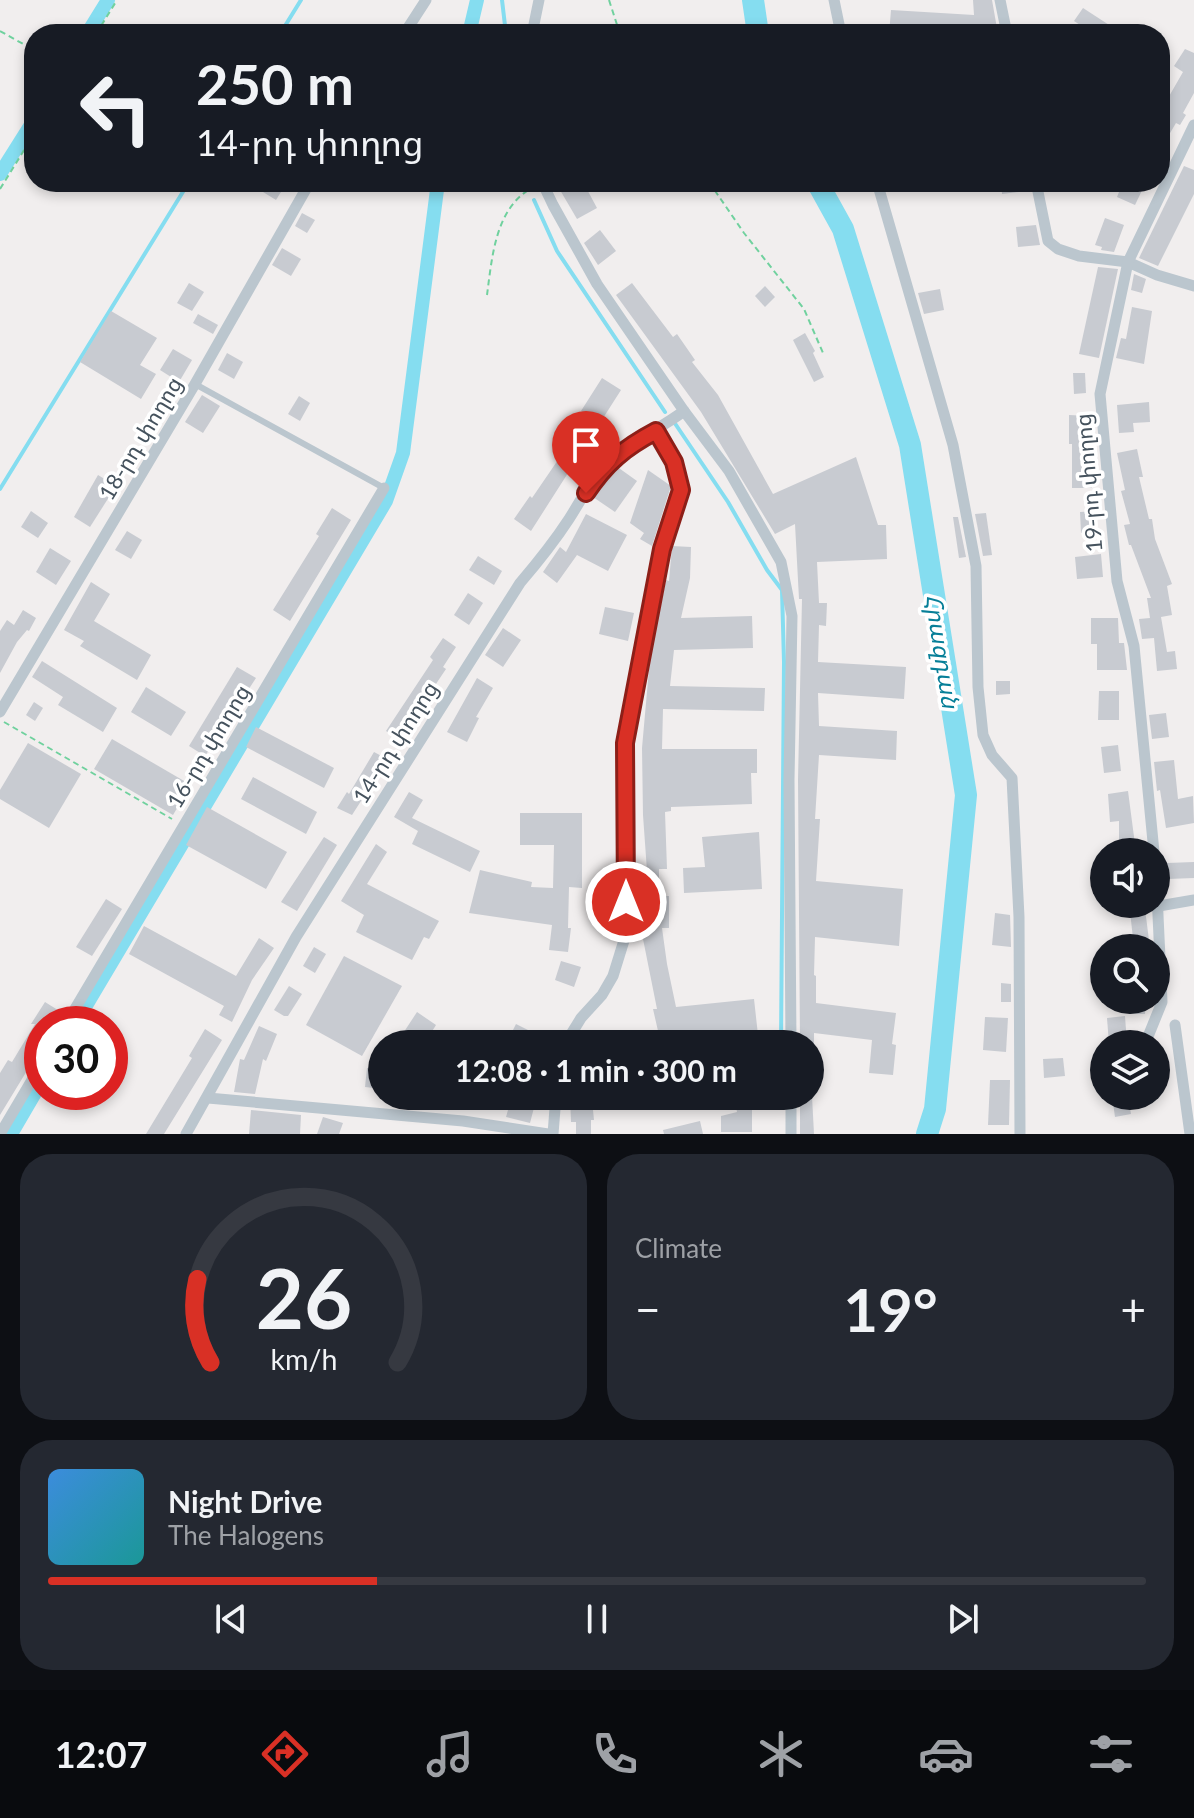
<!DOCTYPE html>
<html lang="en">
<head>
<meta charset="utf-8">
<style>
	body { margin:0; font-family:Lato,"Noto Sans Armenian",sans-serif; background:#242831; color:#f1f3f6; height:100vh; display:flex; flex-direction:column; font-size:30px; white-space:nowrap }
	* { box-sizing:border-box; margin:0 }
	p { font-size:26px; color:#9ea1a6 }
	.icon { flex:none; width:44px; height:44px; fill:none; stroke:currentColor; stroke-width:2; stroke-linecap:round; stroke-linejoin:round }
	.map { position:relative; height:1134px; overflow:hidden }
	.sheet { display:flex; flex-direction:column; gap:20px; padding:20px; background:#0d0f14; flex:1 }
	.sheet>* { flex:none }
	.guide { position:absolute; left:24px; top:24px; width:1146px; height:168px; border-radius:32px; box-shadow:0 4px 12px #0003; background:#171b24; color:#f1f3f6; overflow:hidden }
	.buttons { position:absolute; left:1090px; top:838px; display:grid; gap:16px }
	.buttons a { display:grid; place-items:center; width:80px; height:80px; border-radius:50%; background:#171b24; box-shadow:0 4px 12px #0003; font-size:40px }
	.speed { position:absolute; left:24px; top:1006px; display:flex; gap:16px; font-size:40px; font-weight:700; text-align:center }
	.speed>* { display:grid; place-content:center; width:104px; height:104px; border-radius:50%; background:#171b24; box-shadow:0 4px 12px #0003; line-height:1 }
	.speed .limit { border:12px solid #d22; background:#fff; color:#111 }
	.pin { position:absolute; display:grid; place-items:center; width:68px; height:68px; color:#fff; margin:-82px -34px; border-radius:50% 50% 50% 0; rotate:-45deg; box-shadow:0 0 8px #0007 }
	.pin .icon { rotate:45deg }
	.me { position:absolute; width:88px; margin:-44px; rotate:0deg; stroke-linejoin:round; filter:drop-shadow(0 0 6px #0008) }
	.turn { display:flex; align-items:center; gap:28px; height:168px; padding:0 40px; font-size:36px }
	.turn .icon { width:104px; height:104px; stroke-width:2.5 }
	.turn b { display:block; font-size:56px; line-height:68px }
	.big { font-size:60px; font-weight:700; line-height:1.1 }
	.sheet .tile { flex:1; display:flex; flex-direction:column; justify-content:center; gap:12px; min-width:0; padding:0 28px; border-radius:32px; background:#242831 }
	.sheet .dial { align-items:center; gap:0 }
	.dial svg { height:208px; overflow:visible; fill:none; stroke:#363941; stroke-width:7; stroke-linecap:round; text-anchor:middle }
	.dial text { fill:#f1f3f6; stroke:none }
	.song { display:flex; align-items:center; gap:24px }
	.cover { width:96px; height:96px; border-radius:12px; background:linear-gradient(135deg,hsl(210 70% 55%),hsl(180 70% 35%)) }
	.played { height:8px; border-radius:4px; background:linear-gradient(90deg,#d93025 30%,#363941 30%) }
	.keys { display:flex; justify-content:space-around; direction:ltr }
	.heat { display:flex; justify-content:space-between; align-items:center; font-size:44px; direction:ltr }
	.sheet .tiles { flex:1; display:grid; gap:20px; grid-template-columns:1fr 1fr }
	.tile:last-child { grid-column:span 2 }
	.trip { position:absolute; left:368px; top:1030px; width:456px; height:80px; border-radius:40px; background:#171b24; box-shadow:0 4px 12px #0003; font-weight:700; line-height:80px; text-align:center }
	.tab-bar { display:flex; height:128px; justify-content:space-around; align-items:center; background:#090b0e; color:#9ea1a6 }
	.tab-bar .icon { width:56px; height:56px }
	.tab-bar .active { color:#d93025 }
	.tab-bar b { font-size:36px; color:#f1f3f6 }
	.map>svg:first-child { display:block }
	.lines { fill:none; stroke-linecap:round; stroke-linejoin:round }
	.stream { stroke:#85ddf0; stroke-width:4 }
	.canal { stroke:#85ddf0; stroke-width:14 }
	.river { stroke:#85ddf0; stroke-width:22 }
	.building { fill:#c8cbd1 }
	.path { stroke:#70d19e; stroke-width:2; stroke-dasharray:6 4; stroke-linecap:butt }
	.service { stroke:#bbc6ce; stroke-width:6 }
	.minor { stroke:#bbc6ce; stroke-width:11 }
	.route-casing { stroke:#8d1f18; stroke-width:20 }
	.route { stroke:#d93025; stroke-width:14 }
	.labels { text-anchor:middle; dominant-baseline:central; stroke-width:7; stroke-linejoin:round; paint-order:stroke }
	.street-label { font-size:22px; fill:#45525d; stroke:#fff }
	.water-label { font-size:24px; font-style:italic; fill:#077f98; stroke:#fff }
</style>
</head>
<body>
<div class="map">
<svg width="1194" height="1134" viewBox="0 0 1194 1134">
	<rect width="100%" height="100%" fill="#f1eeee"/>
	<g class="lines">
		<!-- stream -->
		<g class="stream">
			<polyline points="502,0 506,34"/>
			<polyline points="280,34 301,0"/>
			<polyline points="534,200 557,251 665,412"/>
			<polyline points="674,422 728,502 767,570 782,590 784,662 781,1044"/>
			<polyline points="0,489 189,182"/>
			<polyline points="780,1106 780,1096"/>
		</g>
		<!-- canal -->
		<g class="canal">
			<polyline points="87,34 108,0"/>
			<polyline points="469,34 477,0"/>
			<polyline points="0,174 34,120"/>
			<polyline points="75,1024 386,501 403,453 438,182"/>
			<polyline points="11,1134 42,1081"/>
		</g>
		<!-- river -->
		<g class="river">
			<polyline points="753,0 758,34"/>
			<polyline points="817,182 843,229 910,445 966,795 935,1109 927,1134"/>
		</g>
	</g>
	<!-- building -->
	<g class="building">
		<polygon points="973,0 992,0 998,34 889,34 891,10 974,15"/>
		<polygon points="1083,8 1123,34 1094,34 1074,21"/>
		<polygon points="1185,49 1194,53 1194,93 1183,113 1186,115 1180,125 1176,123 1160,150 1160,112 1183,72 1174,66"/>
		<polygon points="1184,166 1194,170 1194,194 1158,266 1139,258"/>
		<polygon points="269,182 284,187 276,200 263,192"/>
		<polygon points="574,182 583,182 597,208 577,219 560,190"/>
		<polygon points="1001,182 1019,182 1019,192 1002,194"/>
		<polygon points="1123,182 1146,182 1135,205 1117,197"/>
		<polygon points="302,213 315,220 307,233 295,226"/>
		<polygon points="1105,218 1124,225 1114,252 1101,250 1102,247 1095,245"/>
		<polygon points="1036,225 1040,245 1018,247 1016,227"/>
		<polygon points="600,230 616,251 598,265 584,243"/>
		<polygon points="282,248 301,259 291,276 272,265"/>
		<polygon points="1098,267 1118,269 1099,358 1079,354"/>
		<polygon points="1134,274 1146,279 1142,293 1131,290"/>
		<polygon points="189,283 204,292 192,311 177,303"/>
		<polygon points="632,283 673,337 677,334 695,360 692,362 718,395 773,494 856,457 878,525 886,525 887,559 817,562 819,603 827,603 826,626 819,625 818,662 906,667 904,699 818,693 819,726 897,731 896,760 819,755 815,819 820,819 816,881 903,889 899,946 815,937 814,975 816,976 816,1003 896,1013 892,1044 896,1045 893,1075 869,1073 872,1040 814,1033 814,1044 800,1044 798,780 802,599 799,599 795,524 775,534 701,412 616,295"/>
		<polygon points="765,286 775,297 765,307 755,296"/>
		<polygon points="940,289 944,310 924,314 918,293"/>
		<polygon points="1132,307 1152,311 1144,364 1116,358 1121,338 1126,339"/>
		<polygon points="111,311 157,338 140,365 156,374 141,399 80,362"/>
		<polygon points="198,314 218,325 213,334 193,323"/>
		<polygon points="805,333 815,351 813,353 824,377 814,382 793,340"/>
		<polygon points="173,349 192,360 179,382 160,370"/>
		<polygon points="227,353 243,362 234,379 218,370"/>
		<polygon points="1073,373 1085,373 1086,393 1074,394"/>
		<polygon points="602,378 621,390 531,531 514,519 530,496 532,498 588,416 581,411"/>
		<polygon points="202,395 220,406 203,433 185,422"/>
		<polygon points="299,396 310,403 300,421 288,414"/>
		<polygon points="1149,402 1150,422 1133,423 1134,432 1119,433 1117,405"/>
		<polygon points="1069,415 1089,416 1092,488 1072,488 1072,444 1069,444"/>
		<polygon points="1137,449 1143,477 1139,477 1149,519 1152,519 1155,539 1172,584 1167,586 1172,615 1161,617 1167,652 1175,651 1177,669 1157,671 1154,638 1142,639 1139,619 1150,618 1147,598 1151,598 1131,545 1129,545 1124,525 1130,524 1121,491 1125,490 1117,453"/>
		<polygon points="616,466 637,481 615,512 593,497"/>
		<polygon points="648,470 671,486 652,546 640,539 644,533 630,523"/>
		<polygon points="98,475 116,486 90,527 74,517"/>
		<polygon points="332,508 351,520 290,621 273,610 319,536 316,534"/>
		<polygon points="31,511 48,523 38,538 21,527"/>
		<polygon points="1096,511 1097,532 1081,533 1080,512"/>
		<polygon points="986,513 992,555 983,556 975,514"/>
		<polygon points="586,514 627,535 608,571 577,555 557,583 543,572 560,547 566,552"/>
		<polygon points="953,517 958,517 966,557 959,558"/>
		<polygon points="127,531 142,540 131,559 115,550"/>
		<polygon points="672,546 691,547 690,578 681,618 752,616 753,648 674,650 670,686 765,688 764,711 663,709 662,749 757,749 757,773 751,773 752,804 671,807 671,811 665,812 667,869 659,869 659,896 669,896 669,928 662,928 667,964 676,1007 754,999 759,1044 661,1044 653,1009 657,1009 642,934 647,933 647,894 638,894 639,871 647,871 643,815 642,748 650,658 666,580 669,581"/>
		<polygon points="50,548 71,561 56,585 36,572"/>
		<polygon points="1101,554 1103,577 1077,579 1075,557"/>
		<polygon points="478,556 502,571 494,585 469,570"/>
		<polygon points="91,582 110,594 94,621 151,655 137,680 80,646 84,641 64,630"/>
		<polygon points="468,593 483,603 469,625 454,615"/>
		<polygon points="605,607 634,613 628,641 599,634"/>
		<polygon points="23,610 36,618 29,631 27,630 17,642 0,673 0,631 7,620 14,625"/>
		<polygon points="1091,618 1118,618 1119,643 1124,643 1127,670 1097,670 1097,644 1091,644"/>
		<polygon points="503,628 521,640 503,667 485,655"/>
		<polygon points="443,638 456,647 443,667 446,669 399,739 386,731 433,660 430,657"/>
		<polygon points="42,661 117,708 103,732 58,705 63,697 32,677"/>
		<polygon points="237,667 256,678 205,756 189,746"/>
		<polygon points="477,678 493,688 476,717 479,718 467,742 447,732"/>
		<polygon points="996,681 1010,681 1010,694 996,695"/>
		<polygon points="146,687 186,712 171,736 131,712"/>
		<polygon points="1099,691 1119,691 1119,720 1098,720"/>
		<polygon points="34,702 43,708 35,721 26,715"/>
		<polygon points="1166,713 1169,737 1152,739 1149,715"/>
		<polygon points="256,727 334,768 324,788 246,747"/>
		<polygon points="112,739 191,785 173,815 94,769"/>
		<polygon points="28,743 81,774 49,828 0,799 0,790"/>
		<polygon points="1118,745 1121,771 1104,773 1101,747"/>
		<polygon points="374,752 389,760 372,788 370,787 352,815 337,808 347,792 349,794"/>
		<polygon points="1174,760 1178,799 1193,796 1194,823 1166,828 1160,790 1157,791 1154,762"/>
		<polygon points="253,777 317,812 306,834 241,799"/>
		<polygon points="1128,791 1136,852 1119,852 1119,821 1110,822 1108,794"/>
		<polygon points="409,792 423,800 412,818 480,851 470,872 412,844 418,831 394,817"/>
		<polygon points="207,807 287,852 266,889 186,845"/>
		<polygon points="520,813 582,813 582,888 569,887 568,928 571,928 568,952 549,950 552,925 469,913 480,870 532,882 531,887 553,888 554,845 520,845"/>
		<polygon points="759,832 762,889 684,893 683,868 705,867 702,837"/>
		<polygon points="324,837 337,845 297,911 281,902"/>
		<polygon points="376,844 387,852 367,884 439,921 429,939 424,937 412,960 356,932 364,915 341,901"/>
		<polygon points="1194,862 1194,878 1168,879 1167,863"/>
		<polygon points="106,899 122,909 92,956 76,947"/>
		<polygon points="1145,909 1150,948 1134,948 1130,911"/>
		<polygon points="995,913 1010,915 1011,947 992,945"/>
		<polygon points="144,926 236,976 259,938 274,948 252,980 232,1022 219,1015 224,1006 129,954"/>
		<polygon points="314,947 326,954 315,973 303,966"/>
		<polygon points="344,956 402,986 362,1056 306,1025"/>
		<polygon points="561,961 581,967 574,987 555,980"/>
		<polygon points="1001,983 1011,984 1011,1002 1001,1002"/>
		<polygon points="289,986 302,994 288,1016 284,1016 274,1010"/>
		<polygon points="1130,1000 1146,1000 1145,1014 1129,1014"/>
		<polygon points="45,1002 61,1012 53,1024 42,1024 42,1046 0,1115 0,1073 8,1060 12,1062 35,1024 31,1024"/>
		<polygon points="417,1012 436,1025 424,1044 396,1044"/>
		<polygon points="1125,1016 1127,1044 1109,1044 1107,1018"/>
		<polygon points="985,1017 1008,1018 1006,1052 983,1050"/>
		<polygon points="516,1024 532,1032 525,1044 506,1044"/>
		<polygon points="259,1026 277,1034 266,1061 263,1059 255,1094 234,1092 240,1059 244,1060"/>
		<polygon points="205,1029 222,1040 164,1134 146,1134 192,1058 189,1056"/>
		<polygon points="1063,1058 1065,1076 1044,1078 1043,1059"/>
		<polygon points="367,1068 382,1070 382,1089 365,1087"/>
		<polygon points="990,1080 1010,1080 1009,1125 988,1125"/>
		<polygon points="512,1096 536,1100 530,1123 506,1117"/>
		<polygon points="570,1096 590,1096 590,1100 592,1100 594,1120 591,1120 591,1134 576,1134 576,1122 571,1122"/>
		<polygon points="672,1096 721,1096 721,1102 675,1109"/>
		<polygon points="734,1096 752,1096 752,1132 721,1132 721,1116 737,1112"/>
		<polygon points="800,1096 812,1096 814,1134 800,1134"/>
		<polygon points="1112,1096 1128,1096 1131,1114 1115,1117"/>
		<polygon points="251,1110 301,1115 300,1134 249,1134"/>
		<polygon points="323,1117 343,1123 339,1134 317,1134"/>
		<polygon points="700,1121 703,1134 664,1134 663,1130"/>
	</g>
	<g class="lines">
		<!-- path -->
		<g class="path">
			<polyline points="609,0 620,34"/>
			<polyline points="0,31 34,50"/>
			<polyline points="96,34 117,0"/>
			<polyline points="709,182 744,233 804,309 823,353"/>
			<polyline points="0,189 34,134"/>
			<path d="M487 295C492 258 495 210 530 189"/>
			<polyline points="4,722 172,819"/>
		</g>
		<!-- service -->
		<polyline class="service" points="195,384 384,488"/>
		<!-- minor -->
		<g class="minor">
			<polyline points="834,0 841,34"/>
			<polyline points="1000,0 1007,34"/>
			<polyline points="404,34 426,0"/>
			<polyline points="532,34 539,0"/>
			<polyline points="542,182 553,205 597,284 684,411 729,471 781,562 792,616 789,780 791,1044"/>
			<polyline points="877,182 953,445 976,566 978,687 983,735 992,755 1012,778 1019,917 1020,1134"/>
			<polyline points="1036,182 1048,241 1058,249 1079,256 1128,262 1157,275 1194,286"/>
			<polyline points="0,712 195,384 310,182"/>
			<polyline points="1154,852 1134,646 1117,581 1100,394 1128,262 1194,125"/>
			<polyline points="1159,906 1194,900"/>
			<polyline points="66,1024 384,488"/>
			<polyline points="1175,1025 1190,1134"/>
			<polyline points="565,1044 581,1018 602,995 613,976 626,934 625,743 662,549 681,490 674,462 656,431"/>
			<polyline points="1145,1044 1162,1002 1156,872"/>
			<polyline points="791,1096 791,1134"/>
			<polyline points="208,1098 463,1121 548,1134"/>
			<polyline points="0,1134 42,1063"/>
			<path d="M186 1134 296 937 520 583C538 562 554 542 569 519 580 502 590 482 603 467 625 444 659 430 684 411"/>
			<polyline points="553,1134 556,1096"/>
		</g>
	</g>
	<g class="lines">
		<!-- route casing -->
		<g class="route-casing">
			<path id="route" d="M586 493C606 463 624 448 656 431L674 462 681 490 662 549 625 743 626 902"/>
		</g>
		<!-- route -->
		<use href="#route" class="route"/>
	</g>
	<g class="labels">
		<!-- street labels -->
		<g class="street-label">
			<text transform="translate(140 438) rotate(-59)">18-րդ փողոց</text>
			<text transform="translate(1088 483) rotate(-95)">19-րդ փողոց</text>
			<text transform="translate(395 742) rotate(-58)">14-րդ փողոց</text>
			<text transform="translate(208 746) rotate(-59)">16-րդ փողոց</text>
		</g>
		<!-- water labels -->
		<g class="water-label">
			<text transform="translate(943 651) rotate(81)">Հրազդան</text>
		</g>
	</g>
</svg>
<div class="buttons">
<a><svg class="icon" aria-label="sound" viewBox="0 0 24 24"><path d="M4 9h4l5-4v14l-5-4H4zM17 9q2 3 0 6"/></svg></a>
<a><svg class="icon" aria-label="search" viewBox="0 0 24 24"><circle cx="10" cy="10" r="6"/><path d="M15 15l6 6"/></svg></a>
<a><svg class="icon" aria-label="layers" viewBox="0 0 24 24"><path d="M12 4l9 5-9 5-9-5zM3 14l9 5 9-5"/></svg></a>
</div>
<div class="speed"><div class="limit">30</div></div>
<div class="pin" style="left:586px;top:493px;background:#d93025"><svg class="icon" aria-label="arrive" viewBox="0 0 24 24"><path d="M6 21V4h12l-3 4 3 4H6"/></svg></div>
<svg class="me" style="left:626px;top:902px" viewBox="-20 -20 40 40"><circle r="17" fill="#d93025" stroke="#fff" stroke-width="3"/><path d="M0-11L8 9 0 5-8 9z" fill="#fff"/></svg>
<div class="trip">12:08 · 1 min · 300 m</div>
<div class="guide">
<div class="turn"><svg class="icon" aria-label="left" viewBox="0 0 24 24"><path d="M17 20v-9H6M10 6l-5 5 5 5"/></svg><div><b>250 m</b>14-րդ փողոց</div></div>
</div>
</div>
<section class="sheet">
<div class="tiles">
<div class="tile dial"><svg viewBox="0 0 100 80">
<path d="M14 69A42 42 0 1 1 86 69"/>
<path d="M14 69A42 42 0 0 1 9 37" stroke="#d93025"/>
<text x="50" y="56" font-size="32" font-weight="700">26</text>
<text x="50" y="72" font-size="11">km/h</text>
</svg></div>
<div class="tile"><p>Climate</p>
<div class="heat"><a>−</a><b class="big">19°</b><a>+</a></div>
</div>
<div class="tile">
<div class="song"><i class="cover"></i><div><b>Night Drive</b><p>The Halogens</p></div></div>
<div class="played"></div>
<div class="keys"><svg class="icon" aria-label="previous" viewBox="0 0 24 24"><path d="M18 5L8 12l10 7zM5 5v14"/></svg><svg class="icon" aria-label="pause" viewBox="0 0 24 24"><path d="M8 5v14M16 5v14"/></svg><svg class="icon" aria-label="next" viewBox="0 0 24 24"><path d="M6 5l10 7-10 7zM19 5v14"/></svg></div>
</div>
</div>
</section>
<nav class="tab-bar">
<b>12:07</b>
<svg class="icon active" aria-label="directions" viewBox="0 0 24 24"><path d="M12 3l9 9-9 9-9-9zM9 14v-3h6M13 9l2 2-2 2"/></svg>
<svg class="icon" aria-label="music" viewBox="0 0 24 24"><path d="M9 18V5l10-2v13"/><circle cx="6" cy="18" r="3"/><circle cx="16" cy="16" r="3"/></svg>
<svg class="icon" aria-label="phone" viewBox="0 0 24 24"><path d="M5 4h4l2 5-3 2q2 4 5 5l2-3 5 2v4C11 20 4 13 5 4z"/></svg>
<svg class="icon" aria-label="climate" viewBox="0 0 24 24"><path d="M12 3v18M4 7l16 10M4 17L20 7"/></svg>
<svg class="icon" aria-label="car" viewBox="0 0 24 24"><path d="M5 17H2v-5l4-1 3-4h7l3 4 3 1v5h-3M9 17h6M6 11h13"/><circle cx="7" cy="17" r="2"/><circle cx="17" cy="17" r="2"/></svg>
<svg class="icon" aria-label="filters" viewBox="0 0 24 24"><path d="M4 7h16M4 17h16"/><circle cx="9" cy="7" r="2"/><circle cx="15" cy="17" r="2"/></svg>
</nav>
</body>
</html>
